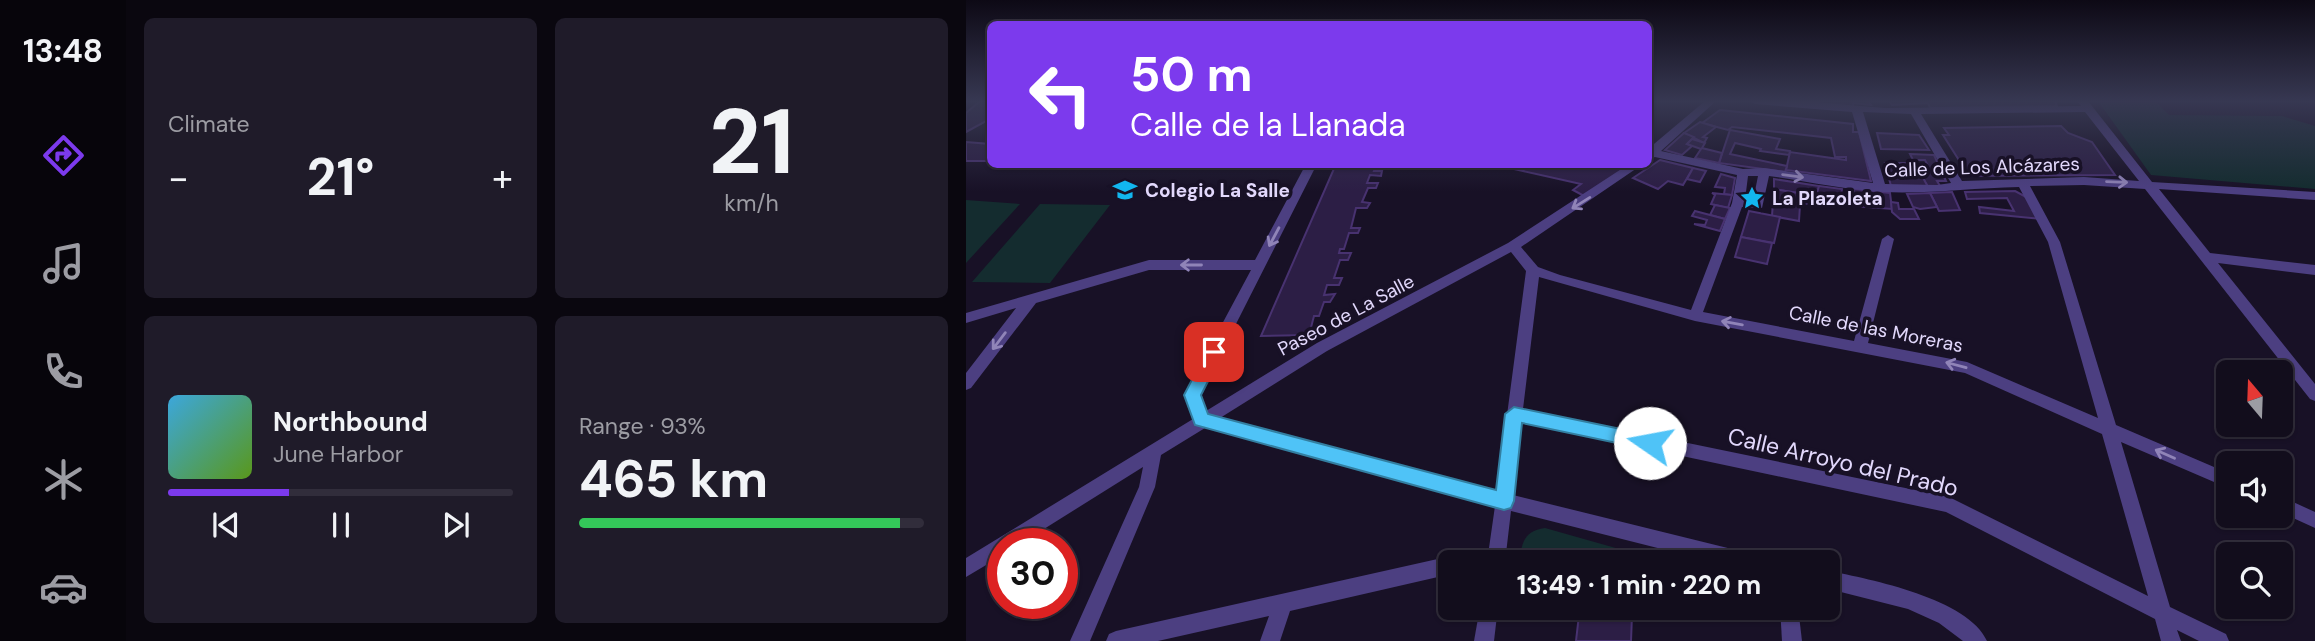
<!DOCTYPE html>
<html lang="en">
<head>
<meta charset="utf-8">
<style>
	body { margin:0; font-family:"DM Sans",sans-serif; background:#1f1b29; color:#f1f3f6; height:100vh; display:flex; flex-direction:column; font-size:26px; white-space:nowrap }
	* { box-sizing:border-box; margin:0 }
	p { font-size:23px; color:#9c9ca3 }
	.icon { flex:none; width:38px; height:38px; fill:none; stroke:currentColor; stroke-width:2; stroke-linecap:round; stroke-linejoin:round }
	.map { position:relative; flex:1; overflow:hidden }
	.details { display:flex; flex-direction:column; gap:18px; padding:18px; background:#0a070f; width:840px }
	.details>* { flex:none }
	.top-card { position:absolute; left:21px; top:21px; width:665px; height:147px; border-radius:10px; box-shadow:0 2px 5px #0004,0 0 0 2px #312d3b; background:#7c3aed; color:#fff; overflow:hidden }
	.needle { width:46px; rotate:341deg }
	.buttons { position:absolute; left:1250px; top:360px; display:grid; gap:14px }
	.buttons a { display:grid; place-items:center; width:77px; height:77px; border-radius:10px; background:#120d1c; box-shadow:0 2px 5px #0004,0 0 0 2px #312d3b; font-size:35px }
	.speed { position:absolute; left:21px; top:528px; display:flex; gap:14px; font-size:35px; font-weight:700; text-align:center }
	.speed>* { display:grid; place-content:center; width:91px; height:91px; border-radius:50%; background:#120d1c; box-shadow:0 2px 5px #0004,0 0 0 2px #312d3b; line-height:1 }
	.speed .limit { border:10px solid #d22; background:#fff; color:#111 }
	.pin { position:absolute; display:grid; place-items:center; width:60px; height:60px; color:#fff; margin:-30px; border-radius:14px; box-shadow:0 4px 10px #0006 }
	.me { position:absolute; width:77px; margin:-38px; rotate:282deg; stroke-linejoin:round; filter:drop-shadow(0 0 5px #0008) }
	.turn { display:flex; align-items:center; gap:24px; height:147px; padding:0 28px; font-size:32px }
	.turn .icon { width:91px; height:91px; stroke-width:2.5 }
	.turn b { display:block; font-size:49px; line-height:60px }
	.big { font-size:52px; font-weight:700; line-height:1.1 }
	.details .widget { flex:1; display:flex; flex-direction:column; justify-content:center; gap:10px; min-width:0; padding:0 24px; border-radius:10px; background:#1f1b29 }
	.details .dial { align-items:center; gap:0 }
	.dial b { font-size:91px; line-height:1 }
	.song { display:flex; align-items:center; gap:21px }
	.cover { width:84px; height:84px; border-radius:10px; background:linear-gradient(135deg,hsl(200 70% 55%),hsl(90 70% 35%)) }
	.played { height:7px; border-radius:4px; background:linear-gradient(90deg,#7c3aed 35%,#312d3b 35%) }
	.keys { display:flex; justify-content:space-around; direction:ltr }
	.heat { display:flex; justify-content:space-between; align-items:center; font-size:38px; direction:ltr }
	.charge { height:10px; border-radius:5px; background:linear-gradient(90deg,#34c759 93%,#312d3b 0) }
	.details .tiles { flex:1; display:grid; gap:18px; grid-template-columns:repeat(2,1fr) }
	.trip { position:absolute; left:472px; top:550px; width:402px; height:70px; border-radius:10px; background:#120d1c; box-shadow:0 2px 5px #0004,0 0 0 2px #312d3b; font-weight:700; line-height:70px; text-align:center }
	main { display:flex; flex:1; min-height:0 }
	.tab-bar { display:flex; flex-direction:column; width:126px; justify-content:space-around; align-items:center; background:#07050b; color:#9c9ca3 }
	.tab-bar .icon { width:49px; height:49px }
	.tab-bar .selected { color:#7c3aed }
	.tab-bar b { font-size:32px; color:#f1f3f6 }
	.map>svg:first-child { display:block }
	.green { fill:#142c2f }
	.building { fill:#2c1e45; stroke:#483270; stroke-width:2 }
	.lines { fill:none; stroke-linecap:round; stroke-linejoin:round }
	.street { fill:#4c3f81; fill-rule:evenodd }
	.oneway { stroke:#9084b8 }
	.route { fill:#4fc3f7; stroke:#337fa1; stroke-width:2 }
	.labels { text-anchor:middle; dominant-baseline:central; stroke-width:7; stroke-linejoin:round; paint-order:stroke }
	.street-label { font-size:19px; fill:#e2d8fc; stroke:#181126 }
	.poi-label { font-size:19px; font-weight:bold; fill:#e2d8fc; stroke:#181126; text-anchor:start }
	.near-street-label { font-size:23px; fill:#e2d8fc; stroke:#181126 }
</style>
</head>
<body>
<main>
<nav class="tab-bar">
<b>13:48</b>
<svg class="icon selected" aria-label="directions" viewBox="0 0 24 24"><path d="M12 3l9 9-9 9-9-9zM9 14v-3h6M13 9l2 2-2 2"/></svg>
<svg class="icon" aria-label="music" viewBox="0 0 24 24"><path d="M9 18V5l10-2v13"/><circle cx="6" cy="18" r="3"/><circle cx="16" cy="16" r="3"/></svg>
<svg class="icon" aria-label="phone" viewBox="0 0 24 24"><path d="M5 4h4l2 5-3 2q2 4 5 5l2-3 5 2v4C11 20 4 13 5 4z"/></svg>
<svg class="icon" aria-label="climate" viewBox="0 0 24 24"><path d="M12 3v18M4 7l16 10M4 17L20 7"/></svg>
<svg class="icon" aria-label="car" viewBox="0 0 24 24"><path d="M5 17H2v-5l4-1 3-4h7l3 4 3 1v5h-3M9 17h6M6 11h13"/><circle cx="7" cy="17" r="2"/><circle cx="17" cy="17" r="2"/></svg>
</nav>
<section class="details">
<div class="tiles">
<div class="widget"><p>Climate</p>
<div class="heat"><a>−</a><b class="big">21°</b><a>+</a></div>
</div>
<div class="widget dial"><b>21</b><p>km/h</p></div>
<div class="widget">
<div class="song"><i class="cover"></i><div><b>Northbound</b><p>June Harbor</p></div></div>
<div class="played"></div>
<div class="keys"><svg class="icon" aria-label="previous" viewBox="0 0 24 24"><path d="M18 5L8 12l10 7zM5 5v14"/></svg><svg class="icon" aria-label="pause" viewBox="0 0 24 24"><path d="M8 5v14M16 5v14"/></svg><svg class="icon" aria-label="next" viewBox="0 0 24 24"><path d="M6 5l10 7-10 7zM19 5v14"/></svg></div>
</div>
<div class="widget"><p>Range · 93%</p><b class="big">465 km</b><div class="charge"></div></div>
</div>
</section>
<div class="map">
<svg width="1349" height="641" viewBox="0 0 1349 641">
	<rect width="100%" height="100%" fill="#181126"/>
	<!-- green -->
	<g class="green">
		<polygon points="1132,101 1189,101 1203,115 1316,116 1349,126 1349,189 1185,175"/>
		<polygon points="0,200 54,204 0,263"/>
		<polygon points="74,204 144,205 84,283 6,282"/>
		<path d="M579 528 685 558V562H553C556 542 558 531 579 528Z"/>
		<polygon points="588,607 683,607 683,617 587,613"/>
	</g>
	<!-- building -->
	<g class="building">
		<polygon points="14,101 24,101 24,119 0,132 0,113"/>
		<polygon points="828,101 902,101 905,105 887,103 887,107"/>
		<polygon points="923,101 1089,101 1091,106 964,108 962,103 926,105"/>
		<polygon points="754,110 887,124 887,132 893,132 905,181 820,170 824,152 880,160 880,157 869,157 865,138 766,127 762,130 736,123"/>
		<polygon points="734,122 750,127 737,137 741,138 738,143 718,133"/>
		<polygon points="1095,126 1102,133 1126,142 1149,175 1003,176 977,135 983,135 978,128"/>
		<polygon points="764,130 814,139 810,149 824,151 823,155 794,151 795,149 769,143 764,154 821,166 819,172 753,163"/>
		<polygon points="718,133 728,137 721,144 726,146 716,155 699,150"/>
		<polygon points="911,133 953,135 963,150 915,149"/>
		<polygon points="726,139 739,143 736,148 756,153 753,163 729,158 735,149 721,144"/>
		<polygon points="0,142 24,144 24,161 0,161"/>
		<polygon points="944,154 968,155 980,181 971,181 974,186 962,187 950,166 962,166 959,160 947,160"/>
		<polygon points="694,160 727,168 717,185 702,181 692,189 667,178"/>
		<polygon points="919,163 949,163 962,187 925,186"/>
		<polygon points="370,164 411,164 408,171 416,171 415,176 404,175 401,183 412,183 410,188 402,188 396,202 404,203 401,208 390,208 385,228 394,228 392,233 383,233 378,249 374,249 373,253 385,253 382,260 374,260 368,278 376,278 373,285 361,285 358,295 369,294 364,302 358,302 353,316 348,316 343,335 295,336"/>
		<polygon points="526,164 664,164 620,197 607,190 615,184"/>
		<polygon points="727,168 740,171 734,182 721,179"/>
		<polygon points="755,174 769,178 766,195 758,194 759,188 749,187"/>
		<polygon points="808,179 853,186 851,196 808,189"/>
		<polygon points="853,186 876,189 874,201 850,197"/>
		<polygon points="808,189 851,196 850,201 859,203 858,205 807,201"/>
		<polygon points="888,189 924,193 926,209 887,206"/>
		<polygon points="1049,191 1062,198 1075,219 1014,213 1013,207 1048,211 1041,198 1001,199 999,192"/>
		<polygon points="986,192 994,210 973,211 964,193"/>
		<polygon points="746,193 766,195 762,208 745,204 749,195"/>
		<polygon points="964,193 971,207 954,209 947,207 941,194"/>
		<polygon points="807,201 834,205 833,221 806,216"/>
		<polygon points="925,202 932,203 933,209 948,209 953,219 934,219 926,212"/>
		<polygon points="749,205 764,208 759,219 744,215"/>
		<polygon points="729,211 759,219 754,231 728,224 739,225 741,220 726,216"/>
		<polygon points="783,211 814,217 808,243 775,237"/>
		<polygon points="775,237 806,243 801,264 769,257"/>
		<polygon points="613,615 666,615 665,641 610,641"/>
	</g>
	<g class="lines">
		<!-- street -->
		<g class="street">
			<path d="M739 101H750L695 151 777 169 798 168 907 183 886 112 789 104 784 101H833L919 108 1115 106 1111 101H1122L1186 182 1349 192V200L1193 189 1244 253 1349 265V275L1252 263 1349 384V401L1344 399 1179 189 1118 185 1064 186 1094 242 1150 425 1262 473V488L1155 442 1204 607 1260 634 1263 641H1233L1211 630 1215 641H1195L1189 619 980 512 556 422 547 495 782 553 788 556 791 562H747L545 511 539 562H485V574L324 611 314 641H294L303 616 192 641H140L143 634 150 631 485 556 492 560 494 556 523 548 529 506 239 428 195 455 189 487 124 641H104L173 487 177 467 54 544H37V555L0 577V558L227 419 218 395 285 270H183L70 303 5 388 0 390V373L50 308 0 323V313L183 260H289L340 164H351L234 395 240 411 351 343 542 243 663 164H677L555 247 572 267 594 275 725 310 766 203 771 175 689 157 682 159V149ZM897 112 945 114 985 183 971 185 919 184ZM1119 112 1173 181 1118 177 996 181 955 114ZM782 176H792L787 201 779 200ZM803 176C840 181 879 190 917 192 962 194 1007 188 1053 187L1082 242 1132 418 1001 362 902 343 928 239 922 235 916 239 888 341 737 312 776 207 796 208ZM545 252 560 271 531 491 254 418 361 351ZM573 277 729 321 999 373 1136 434 1182 596 983 497 557 409Z"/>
			<polygon points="1314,496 1349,512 1349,528 1314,512"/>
			<path d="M863 571C904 579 1003 599 1021 641H997L973 623 942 609 863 589Z"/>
			<polygon points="514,607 532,607 528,641 508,641"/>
			<polygon points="814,607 832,607 836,641 816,641"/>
		</g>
	</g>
	<!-- one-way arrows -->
	<defs><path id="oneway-shaft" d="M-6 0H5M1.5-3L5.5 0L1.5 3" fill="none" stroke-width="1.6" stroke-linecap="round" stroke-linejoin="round" transform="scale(1.75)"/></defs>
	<g class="oneway">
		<use href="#oneway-shaft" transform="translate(827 176) rotate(8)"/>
		<use href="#oneway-shaft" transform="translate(1151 182) rotate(2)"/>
		<use href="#oneway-shaft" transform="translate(615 203) rotate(148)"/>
		<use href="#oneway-shaft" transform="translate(308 237) rotate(118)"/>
		<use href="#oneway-shaft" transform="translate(225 265) rotate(-180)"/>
		<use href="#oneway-shaft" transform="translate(766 323) rotate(-170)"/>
		<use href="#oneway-shaft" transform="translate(33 341) rotate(127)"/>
		<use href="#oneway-shaft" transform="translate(990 365) rotate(-165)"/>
		<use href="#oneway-shaft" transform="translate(1199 454) rotate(-156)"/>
	</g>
	<!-- sky -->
	<linearGradient id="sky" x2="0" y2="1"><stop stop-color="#0d0915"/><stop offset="0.53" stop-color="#373852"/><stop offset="1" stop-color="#373852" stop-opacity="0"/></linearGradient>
	<rect width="1349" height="191" fill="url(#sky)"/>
	<!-- route -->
	<polygon class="route" points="248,345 257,352 235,395 242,414 530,490 539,414 548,407 684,435 691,437 693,443 691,448 684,450 556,423 548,501 545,508 538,510 229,425 218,395 243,347"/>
	<!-- icons -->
	<defs>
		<g id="school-bare" transform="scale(1.89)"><path d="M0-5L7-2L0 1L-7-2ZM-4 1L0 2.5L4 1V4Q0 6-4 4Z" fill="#12b6ef" stroke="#181126" stroke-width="2.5" paint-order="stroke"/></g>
		<g id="sight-bare" transform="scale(1.89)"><path d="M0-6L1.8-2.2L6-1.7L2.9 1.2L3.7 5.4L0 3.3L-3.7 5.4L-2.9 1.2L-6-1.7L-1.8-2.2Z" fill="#12b6ef" stroke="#181126" stroke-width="2.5" paint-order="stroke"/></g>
	</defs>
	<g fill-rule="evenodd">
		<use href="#school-bare" x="159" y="190"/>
		<use href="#sight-bare" x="786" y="198"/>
	</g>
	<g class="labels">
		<!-- street labels -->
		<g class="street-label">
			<text transform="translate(1016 167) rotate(-2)">Calle de Los Alcázares</text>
			<text transform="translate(380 315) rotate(-28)">Paseo de La Salle</text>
			<text transform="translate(910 329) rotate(11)">Calle de las Moreras</text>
		</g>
		<!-- poi labels -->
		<g class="poi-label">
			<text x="179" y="190">Colegio La Salle</text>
			<text x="806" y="198">La Plazoleta</text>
		</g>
		<!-- near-street labels -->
		<g class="near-street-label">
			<text transform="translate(877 462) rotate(13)">Calle Arroyo del Prado</text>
		</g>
	</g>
</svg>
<div class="buttons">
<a><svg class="needle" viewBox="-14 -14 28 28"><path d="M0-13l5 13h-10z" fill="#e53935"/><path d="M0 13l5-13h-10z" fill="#9c9ca3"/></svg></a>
<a><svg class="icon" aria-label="sound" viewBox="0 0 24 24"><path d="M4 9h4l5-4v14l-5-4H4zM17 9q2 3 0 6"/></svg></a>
<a><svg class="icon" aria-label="search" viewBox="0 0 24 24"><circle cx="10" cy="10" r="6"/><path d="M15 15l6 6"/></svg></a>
</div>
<div class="speed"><div class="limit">30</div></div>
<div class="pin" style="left:248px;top:352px;background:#d93025"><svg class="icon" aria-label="arrive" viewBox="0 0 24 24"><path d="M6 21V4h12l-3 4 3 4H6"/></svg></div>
<svg class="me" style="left:684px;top:443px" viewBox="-20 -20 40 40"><circle r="19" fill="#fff"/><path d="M0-13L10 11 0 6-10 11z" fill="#4fc3f7"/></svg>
<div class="trip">13:49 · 1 min · 220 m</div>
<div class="top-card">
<div class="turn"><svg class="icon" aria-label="left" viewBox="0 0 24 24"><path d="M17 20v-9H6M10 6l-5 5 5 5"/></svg><div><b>50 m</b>Calle de la Llanada</div></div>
</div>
</div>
</main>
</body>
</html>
